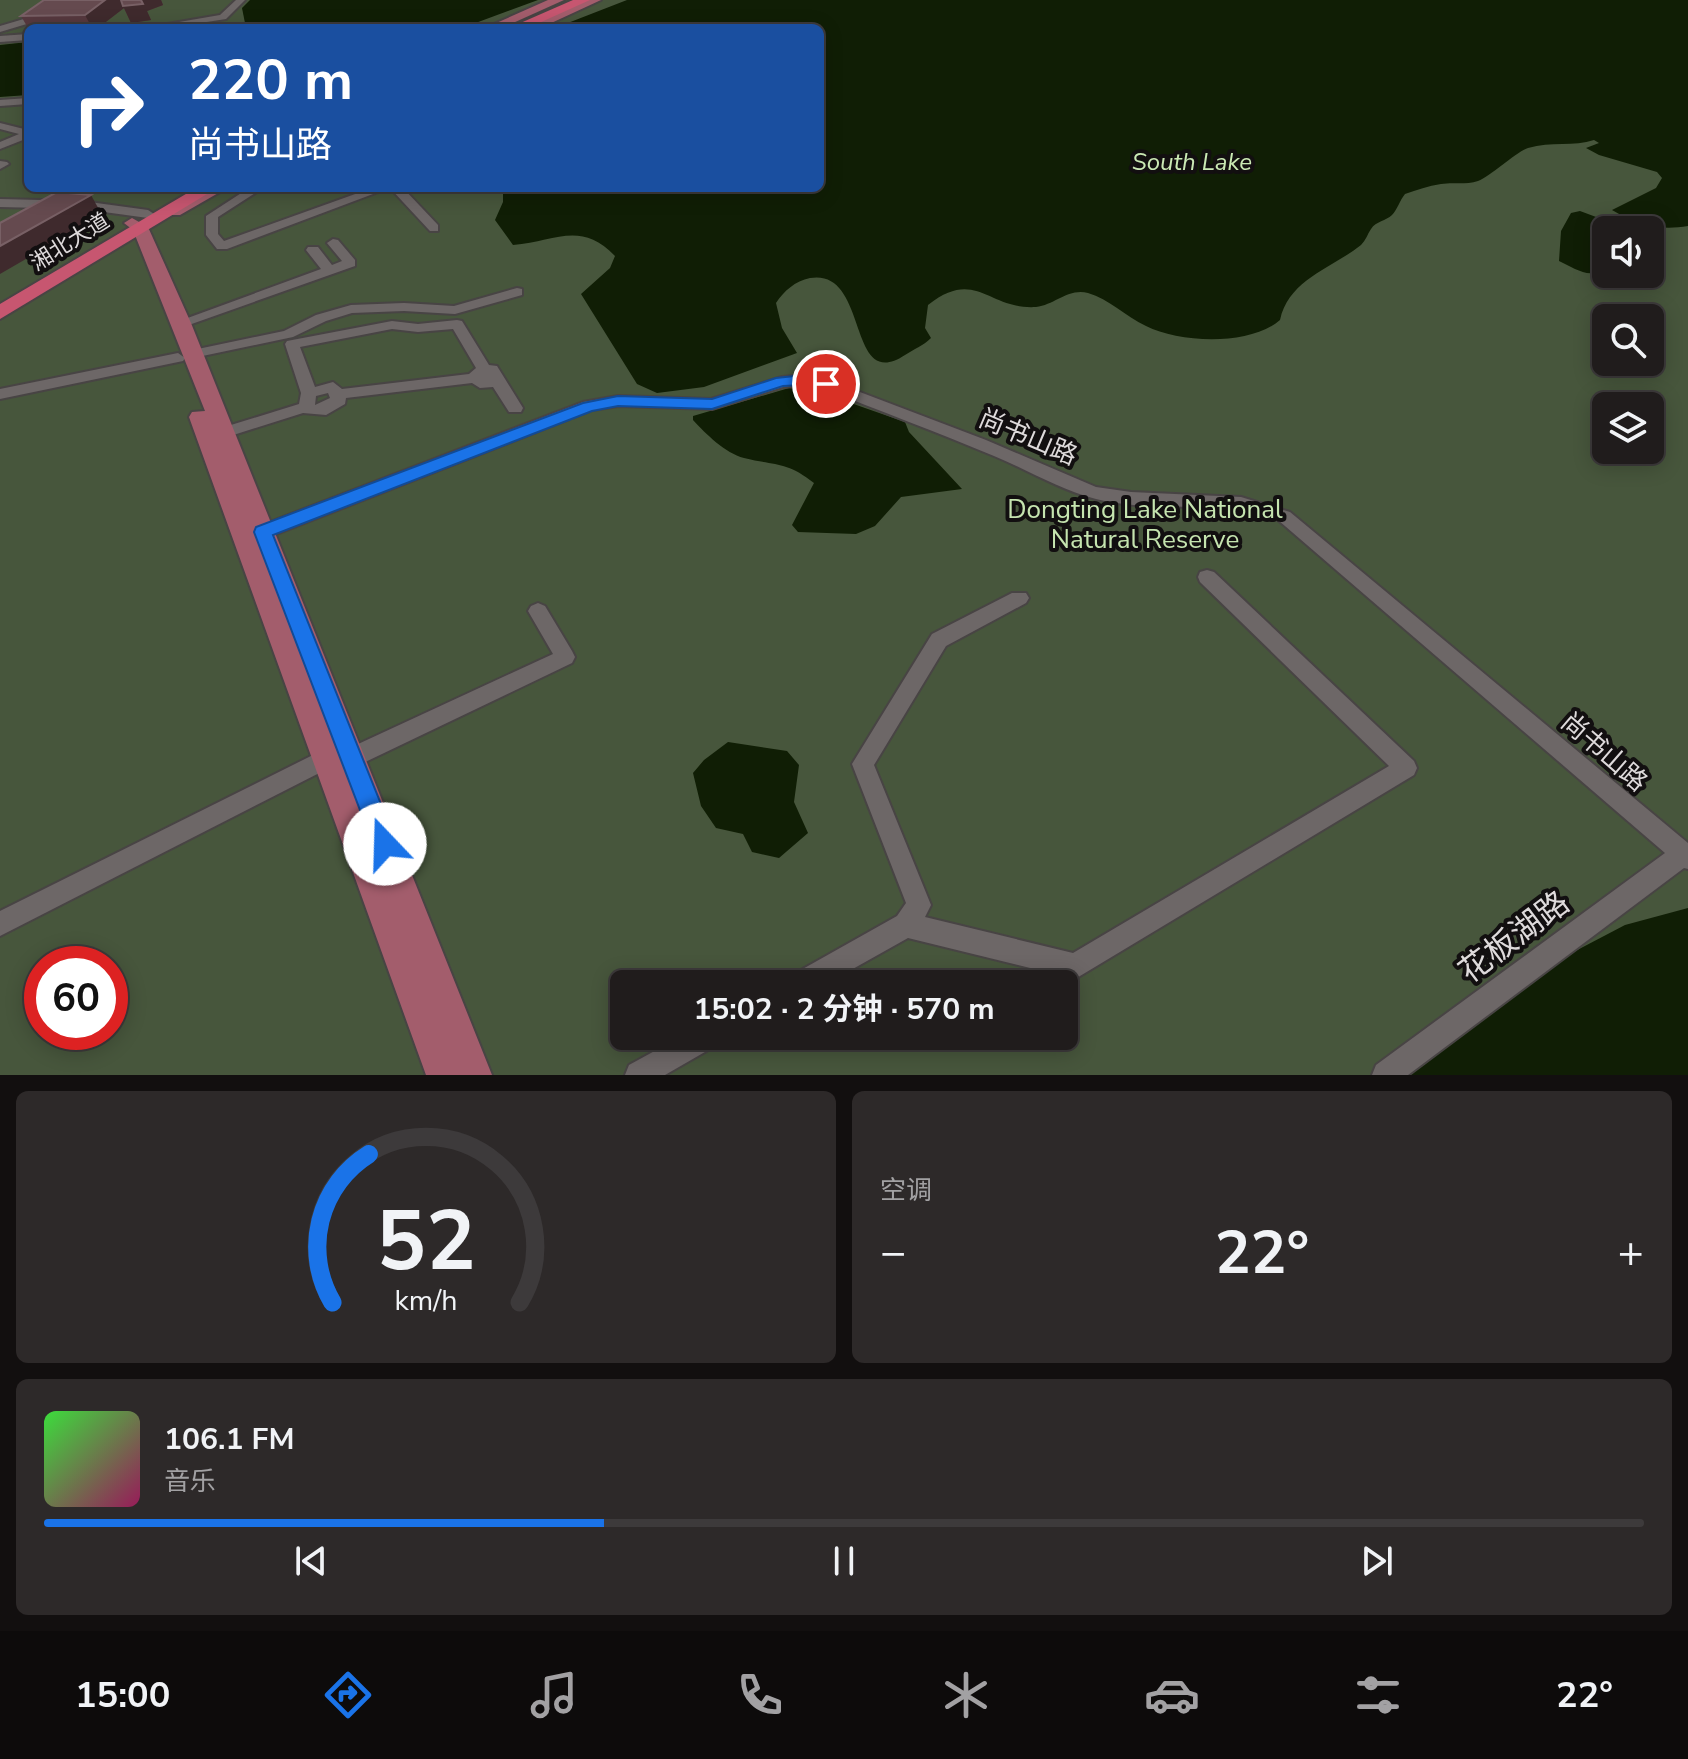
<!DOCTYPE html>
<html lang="zh">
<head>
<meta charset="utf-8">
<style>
	body { margin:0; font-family:"Nunito Sans","Noto Sans SC",sans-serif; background:#2d2929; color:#f1f3f6; height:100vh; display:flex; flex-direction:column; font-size:30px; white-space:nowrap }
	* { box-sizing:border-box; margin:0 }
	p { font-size:26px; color:#a2a1a3 }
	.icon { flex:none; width:44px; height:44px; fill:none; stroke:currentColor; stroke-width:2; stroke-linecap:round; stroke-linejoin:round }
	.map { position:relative; height:1075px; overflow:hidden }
	.sheet { display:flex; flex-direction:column; gap:16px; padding:16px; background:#120f0f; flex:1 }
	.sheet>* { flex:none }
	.guide { position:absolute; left:24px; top:24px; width:800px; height:168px; border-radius:12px; box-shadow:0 4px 20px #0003,0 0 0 2px #3d3a3b; background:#1a4fa0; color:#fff; overflow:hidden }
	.controls { position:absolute; left:1592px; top:216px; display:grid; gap:16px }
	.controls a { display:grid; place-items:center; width:72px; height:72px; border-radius:12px; background:#201c1c; box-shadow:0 4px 20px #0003,0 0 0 2px #3d3a3b; font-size:40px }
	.speed { position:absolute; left:24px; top:946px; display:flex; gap:16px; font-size:40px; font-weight:700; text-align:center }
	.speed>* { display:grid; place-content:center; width:104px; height:104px; border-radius:50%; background:#201c1c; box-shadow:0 4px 20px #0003,0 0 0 2px #3d3a3b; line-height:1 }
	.speed .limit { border:12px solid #d22; background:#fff; color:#111 }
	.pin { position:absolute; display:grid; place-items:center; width:68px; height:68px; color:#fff; margin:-34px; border:4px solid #fff; border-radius:50%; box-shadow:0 2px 8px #0007 }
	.me { position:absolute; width:88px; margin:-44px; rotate:339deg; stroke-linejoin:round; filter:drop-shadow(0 0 6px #0008) }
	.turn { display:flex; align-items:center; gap:28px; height:168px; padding:0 32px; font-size:36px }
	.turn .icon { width:104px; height:104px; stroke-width:2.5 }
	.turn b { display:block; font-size:56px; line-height:68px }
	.big { font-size:60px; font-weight:700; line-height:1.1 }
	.sheet .card { flex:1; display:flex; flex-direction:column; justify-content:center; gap:12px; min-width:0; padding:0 28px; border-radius:12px; background:#2d2929 }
	.sheet .dial { align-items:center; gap:0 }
	.dial svg { height:208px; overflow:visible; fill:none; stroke:#3d3a3b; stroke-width:7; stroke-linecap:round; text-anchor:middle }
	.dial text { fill:#f1f3f6; stroke:none }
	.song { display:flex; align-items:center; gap:24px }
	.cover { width:96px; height:96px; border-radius:12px; background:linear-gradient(135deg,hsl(120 70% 55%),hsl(330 70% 35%)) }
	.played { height:8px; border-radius:4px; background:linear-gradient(90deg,#1a73e8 35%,#3d3a3b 35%) }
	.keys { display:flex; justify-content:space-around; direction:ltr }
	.heat { display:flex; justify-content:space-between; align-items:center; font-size:44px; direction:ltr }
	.sheet .tiles { flex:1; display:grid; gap:16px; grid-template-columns:1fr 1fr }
	.card:last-child { grid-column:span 2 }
	.trip { position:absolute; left:610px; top:970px; width:468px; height:80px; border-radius:12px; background:#201c1c; box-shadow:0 4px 20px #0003,0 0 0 2px #3d3a3b; font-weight:700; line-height:80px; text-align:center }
	.dock { display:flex; height:128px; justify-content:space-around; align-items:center; background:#0d0b0b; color:#a2a1a3 }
	.dock .icon { width:56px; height:56px }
	.dock .current { color:#1a73e8 }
	.dock b { font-size:36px; color:#f1f3f6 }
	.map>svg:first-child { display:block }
	.green { fill:#47563c; fill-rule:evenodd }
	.water { fill:#101e05 }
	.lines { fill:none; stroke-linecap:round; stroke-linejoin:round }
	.minor-casing { stroke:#484444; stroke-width:4 }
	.major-casing { stroke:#484444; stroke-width:4 }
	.highway-casing { stroke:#484444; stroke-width:4 }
	.minor { fill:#6d6767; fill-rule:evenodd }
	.major { fill:#a35d6c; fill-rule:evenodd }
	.highway { fill:#c75670; fill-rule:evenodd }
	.wall { fill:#56383e }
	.shaded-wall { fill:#3f2a2d }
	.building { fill:#654a4f; stroke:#786065; stroke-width:2 }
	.route { fill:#1a73e8; stroke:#114b97; stroke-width:2 }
	.labels { text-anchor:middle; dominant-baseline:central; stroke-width:8; stroke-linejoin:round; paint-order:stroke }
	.far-street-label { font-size:22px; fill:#dedadb; stroke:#120f10 }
	.far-water-label { font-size:24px; font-style:italic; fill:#cae9b4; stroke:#120f10 }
	.street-label { font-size:26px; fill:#dedadb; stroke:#120f10 }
	.park-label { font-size:26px; fill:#c5e4af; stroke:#120f10 }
	.near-street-label { font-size:32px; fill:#dedadb; stroke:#120f10 }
</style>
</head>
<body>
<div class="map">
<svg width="1688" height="1075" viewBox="0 0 1688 1075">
	<rect width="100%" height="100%" fill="#2b2626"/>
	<!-- green -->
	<path class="green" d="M0 0H1688V1075H0ZM28 28H820V188H28ZM1606 230H1650V274H1606ZM1606 318H1650V362H1606ZM1606 406H1650V450H1606ZM42 964H110V1032H42ZM624 984H1064V1036H624Z"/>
	<!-- water -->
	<g class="water">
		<polygon points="250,0 538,0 462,28 246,28 242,8"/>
		<path d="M627 0H1688V226C1659 231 1637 225 1612 210L1656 188 1662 178 1657 172 1599 155 1586 148 1599 143 1594 140C1574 147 1551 141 1528 148 1516 152 1491 176 1478 181 1466 185 1452 182 1441 184 1428 186 1417 190 1405 194 1400 200 1397 210 1392 215 1386 221 1376 221 1371 229 1367 235 1366 240 1361 245 1331 269 1289 279 1280 320 1250 346 1180 343 1146 326 1125 316 1109 299 1088 293 1068 288 1055 305 1036 307 988 310 976 267 928 305L925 328 931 338C923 346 914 349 905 355 846 394 870 268 810 278 795 281 784 291 776 303L782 328 797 353 704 387 657 393 637 384 581 294 610 268 615 256C580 220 555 242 513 245L495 220 503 202V188H820V28H555Z"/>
		<polygon points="28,42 28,95 0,97 0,45"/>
		<path d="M1580 211 1631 230H1606V267C1590 281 1575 268 1559 261L1561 231 1571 213Z"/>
		<path d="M789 388 825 394 905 422 909 432 962 489 901 497 875 526 856 534 798 532 792 525 814 483C786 461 776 466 744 458 725 453 706 434 693 420V416Z"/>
		<polygon points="728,742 787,751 799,765 794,802 808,833 779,858 752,852 743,834 716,828 701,806 693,773 704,760"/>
		<polygon points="1688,908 1688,1075 1397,1075 1541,969 1625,925"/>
	</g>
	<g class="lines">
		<!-- minor casing -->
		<g class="minor-casing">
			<g id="minor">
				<polygon points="60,0 70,0 40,20 0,32 0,26 34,16"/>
				<polygon points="236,0 245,0 226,19 168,28 144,28 220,15"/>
				<polygon points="28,34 28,40 0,42 0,36"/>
				<polygon points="28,98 28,104 0,106 0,100"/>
				<polygon points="0,123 28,130 28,138 0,149 0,142 19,134 0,129"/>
				<polygon points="0,161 7,162 9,164 0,169"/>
				<polygon points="249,188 263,188 218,217 218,234 224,241 372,188 389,188 227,249 217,249 206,235 206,216"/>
				<polygon points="390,188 403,188 438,225 438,231 430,231"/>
				<polygon points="0,199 82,201 148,210 154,214 148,218 82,209 0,207"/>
				<polygon points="333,239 338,240 355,260 355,266 186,326 176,326 174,323 321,269 306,250 308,247 318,247 332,265 342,261 327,243"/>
				<polygon points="517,288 522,289 522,295 455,314 404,311 352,313 326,321 293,337 193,358 186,354 193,350 284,331 316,315 351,305 404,303 454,306"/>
				<path d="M457 320 462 321 489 365 497 366 523 408 521 412H509L493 387 480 388 472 383 346 398 345 404 326 415 303 413 224 438 216 433 218 429 299 404 301 393 285 344 287 341 392 321 418 324ZM392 329 418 332 453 329 476 368 469 374 342 389 333 382 315 387 300 347ZM328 393 330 398 315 405 316 396Z"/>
				<polygon points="178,353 185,358 183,361 0,399 0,389"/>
				<path d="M804 375 831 381 986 440 1096 487 1131 492 1241 497 1290 512 1688 843V869L1684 868 1408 1075H1372L1376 1065 1665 853 1278 520C1218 498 1156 514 1096 499 1060 490 1028 470 994 456 937 432 880 411 822 388L804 385 783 387 712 409 618 406 592 410 269 537H257L254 532 257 527 583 402 618 396 711 399 782 377Z"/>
				<polygon points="1207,570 1214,572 1414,761 1417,768 1414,775 1075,979 908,938 826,984 788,984 792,975 897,916 906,903 852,764 932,634 1012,593 1026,593 1029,598 1026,603 946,646 874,765 931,905 925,917 1073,953 1389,766 1200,582 1198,577 1200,572"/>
				<polygon points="538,603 545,606 572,651 575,657 572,663 359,765 351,768 343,765 340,758 343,751 553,654 528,611 531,606"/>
				<polygon points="327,748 335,751 338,758 335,765 0,936 0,911"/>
				<polygon points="682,1036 721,1036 717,1045 665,1075 625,1075 629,1065"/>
			</g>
		</g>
		<!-- major casing -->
		<g class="major-casing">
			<g id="major">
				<polygon points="548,0 564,0 502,28 485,28"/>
				<polygon points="585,0 601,0 547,25 537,22"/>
				<polygon points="207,188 227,188 180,215 168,215 166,211"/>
				<polygon points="132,218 148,227 191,323 492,1075 426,1075 189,417 192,412 205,411 133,230 124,223"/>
			</g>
		</g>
		<!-- highway casing -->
		<g class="highway-casing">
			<g id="highway">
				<polygon points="573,0 590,0 528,28 509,28"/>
				<polygon points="196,188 217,188 0,319 0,304"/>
			</g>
		</g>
		<!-- minor -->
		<use href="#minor" class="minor"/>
		<!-- major -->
		<use href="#major" class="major"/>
		<!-- highway -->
		<use href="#highway" class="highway"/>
	</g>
	<!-- wall -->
	<polygon class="wall" points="44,0 161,0 163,5 147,11 151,20 131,23 124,8 98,28 28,28 21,16"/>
	<!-- shaded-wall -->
	<g class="shaded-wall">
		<polygon points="105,0 161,0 163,5 147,11 151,20 131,23 124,8 98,28 92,28 85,15"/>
		<polygon points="91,195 102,215 0,274 0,246"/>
	</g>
	<!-- building -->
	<g class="building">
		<polygon points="44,0 105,0 85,15 21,16"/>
		<polygon points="121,0 141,0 143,4 123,6"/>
		<polygon points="57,192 91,195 0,246 0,223"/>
	</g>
	<!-- route -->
	<polygon class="route" points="804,375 831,380 833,384 826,388 804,385 783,386 712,409 618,406 592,411 273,535 397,844 393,852 385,856 376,852 254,532 256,527 583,403 618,396 712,399 776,378"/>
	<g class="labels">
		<!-- far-street labels -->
		<g class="far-street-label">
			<text transform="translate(70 242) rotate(-32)">湘北大道</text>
		</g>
		<!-- far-water labels -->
		<g class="far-water-label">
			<text x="1192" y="162">South Lake</text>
		</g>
		<!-- street labels -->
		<g class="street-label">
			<text transform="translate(1028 437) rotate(23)">尚书山路</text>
			<text transform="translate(1604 752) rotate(41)">尚书山路</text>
		</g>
		<!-- park labels -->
		<g class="park-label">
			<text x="1145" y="509">Dongting Lake National<tspan x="1145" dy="30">Natural Reserve</tspan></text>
		</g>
		<!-- near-street labels -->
		<g class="near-street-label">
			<text transform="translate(1514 937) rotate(-37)">花板湖路</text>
		</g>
	</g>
</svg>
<div class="controls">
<a><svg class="icon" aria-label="sound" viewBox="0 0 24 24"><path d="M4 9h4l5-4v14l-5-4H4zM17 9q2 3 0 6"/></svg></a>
<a><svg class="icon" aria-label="search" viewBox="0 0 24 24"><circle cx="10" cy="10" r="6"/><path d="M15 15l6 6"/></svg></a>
<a><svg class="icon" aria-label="layers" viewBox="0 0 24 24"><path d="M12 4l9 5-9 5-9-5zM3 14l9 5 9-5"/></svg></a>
</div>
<div class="speed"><div class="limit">60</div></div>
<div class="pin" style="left:826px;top:384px;background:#d93025"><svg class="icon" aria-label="arrive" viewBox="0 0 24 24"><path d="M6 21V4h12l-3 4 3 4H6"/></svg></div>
<svg class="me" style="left:385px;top:844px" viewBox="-20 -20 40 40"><circle r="19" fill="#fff"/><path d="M0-13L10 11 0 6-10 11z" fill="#1a73e8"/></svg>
<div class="trip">15:02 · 2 分钟 · 570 m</div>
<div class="guide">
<div class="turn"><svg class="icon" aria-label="right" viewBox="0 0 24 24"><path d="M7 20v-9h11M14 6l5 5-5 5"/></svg><div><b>220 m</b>尚书山路</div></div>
</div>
</div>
<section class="sheet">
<div class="tiles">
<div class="card dial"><svg viewBox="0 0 100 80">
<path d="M14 69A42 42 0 1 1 86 69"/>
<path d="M14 69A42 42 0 0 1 28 12" stroke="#1a73e8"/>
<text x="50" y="56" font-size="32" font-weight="700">52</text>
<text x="50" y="72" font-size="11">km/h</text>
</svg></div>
<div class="card"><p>空调</p>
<div class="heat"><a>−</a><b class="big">22°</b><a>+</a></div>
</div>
<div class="card">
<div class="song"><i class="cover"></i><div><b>106.1 FM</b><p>音乐</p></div></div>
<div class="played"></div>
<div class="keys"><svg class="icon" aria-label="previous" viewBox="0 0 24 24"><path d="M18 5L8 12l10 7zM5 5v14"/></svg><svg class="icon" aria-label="pause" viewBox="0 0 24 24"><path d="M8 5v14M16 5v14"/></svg><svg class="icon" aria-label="next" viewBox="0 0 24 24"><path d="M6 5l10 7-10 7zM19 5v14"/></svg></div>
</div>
</div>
</section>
<nav class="dock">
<b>15:00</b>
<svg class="icon current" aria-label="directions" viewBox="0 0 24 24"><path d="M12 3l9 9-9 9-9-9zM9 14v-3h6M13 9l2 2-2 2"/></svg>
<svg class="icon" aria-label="music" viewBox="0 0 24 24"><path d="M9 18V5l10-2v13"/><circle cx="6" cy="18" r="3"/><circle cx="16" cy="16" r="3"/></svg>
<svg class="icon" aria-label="phone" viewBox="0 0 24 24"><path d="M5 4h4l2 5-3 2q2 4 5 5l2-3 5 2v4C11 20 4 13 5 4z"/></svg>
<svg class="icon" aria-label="climate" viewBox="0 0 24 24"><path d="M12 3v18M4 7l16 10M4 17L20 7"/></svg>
<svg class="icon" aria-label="car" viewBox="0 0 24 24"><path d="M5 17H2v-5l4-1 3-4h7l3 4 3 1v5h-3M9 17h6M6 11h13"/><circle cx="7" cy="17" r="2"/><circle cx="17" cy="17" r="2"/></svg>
<svg class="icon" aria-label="filters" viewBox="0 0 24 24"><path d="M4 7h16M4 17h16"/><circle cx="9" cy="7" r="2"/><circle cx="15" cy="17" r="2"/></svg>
<b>22°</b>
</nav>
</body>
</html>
